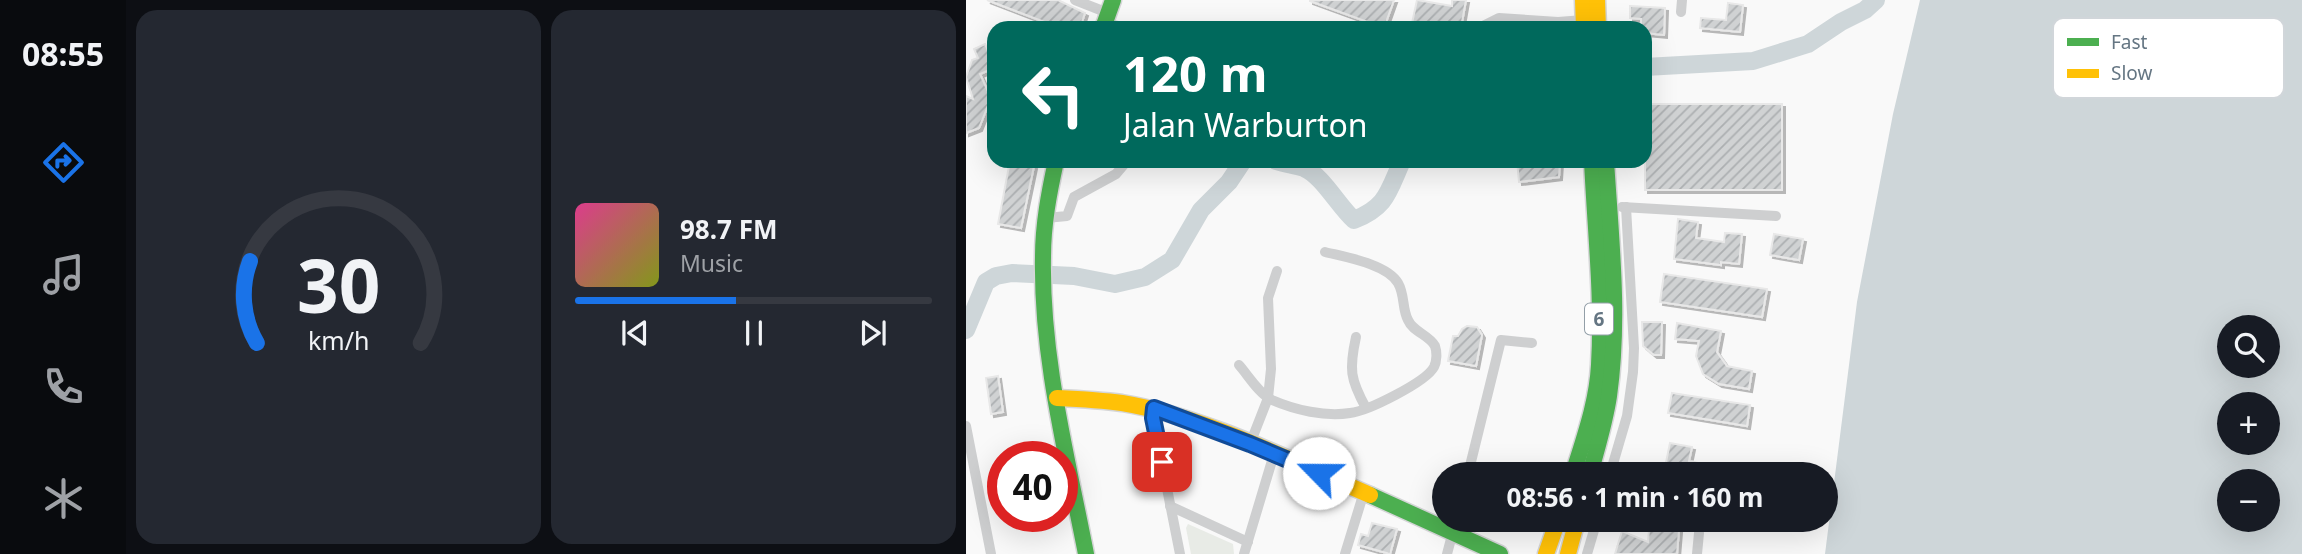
<!DOCTYPE html>
<html lang="en">
<head>
<meta charset="utf-8">
<style>
	body { margin:0; font-family:"Noto Sans",sans-serif; background:#242831; color:#f1f3f6; height:100vh; display:flex; flex-direction:column; font-size:26px; white-space:nowrap }
	* { box-sizing:border-box; margin:0 }
	p { font-size:23px; color:#9ea1a6 }
	.icon { flex:none; width:38px; height:38px; fill:none; stroke:currentColor; stroke-width:2; stroke-linecap:round; stroke-linejoin:round }
	.map { position:relative; flex:1; overflow:hidden }
	.details { display:flex; flex-direction:column; gap:10px; padding:10px; background:#0d0f14; width:840px }
	.details>* { flex:none }
	.hud { position:absolute; left:21px; top:21px; width:665px; height:147px; border-radius:21px; box-shadow:0 7px 28px #0002; background:#00695c; color:#fff; overflow:hidden }
	.controls { position:absolute; left:1251px; top:315px; display:grid; gap:14px }
	.controls a { display:grid; place-items:center; width:63px; height:63px; border-radius:50%; background:#171b24; box-shadow:0 7px 28px #0002; font-size:35px }
	.speed { position:absolute; left:21px; top:441px; display:flex; gap:14px; font-size:35px; font-weight:700; text-align:center }
	.speed>* { display:grid; place-content:center; width:91px; height:91px; border-radius:50%; background:#171b24; box-shadow:0 7px 28px #0002; line-height:1 }
	.speed .limit { border:10px solid #d22; background:#fff; color:#111 }
	.pin { position:absolute; display:grid; place-items:center; width:60px; height:60px; color:#fff; margin:-30px; border-radius:14px; box-shadow:0 4px 10px #0006 }
	.me { position:absolute; width:77px; margin:-38px; rotate:293deg; stroke-linejoin:round; filter:drop-shadow(0 0 5px #0008) }
	.turn { display:flex; align-items:center; gap:24px; height:147px; padding:0 21px; font-size:32px }
	.turn .icon { width:91px; height:91px; stroke-width:2.5 }
	.turn b { display:block; font-size:49px; line-height:60px }
	.details .card { flex:1; display:flex; flex-direction:column; justify-content:center; gap:10px; min-width:0; padding:0 24px; border-radius:21px; background:#242831 }
	.details .dial { align-items:center; gap:0 }
	.dial svg { height:182px; overflow:visible; fill:none; stroke:#363941; stroke-width:7; stroke-linecap:round; text-anchor:middle }
	.dial text { fill:#f1f3f6; stroke:none }
	.song { display:flex; align-items:center; gap:21px }
	.cover { width:84px; height:84px; border-radius:10px; background:linear-gradient(135deg,hsl(330 70% 55%),hsl(70 70% 35%)) }
	.played { height:7px; border-radius:4px; background:linear-gradient(90deg,#1a73e8 45%,#363941 45%) }
	.keys { display:flex; justify-content:space-around; direction:ltr }
	.details .tiles { flex:1; display:grid; gap:10px; grid-template-columns:repeat(2,1fr) }
	.trip { position:absolute; left:466px; top:462px; width:406px; height:70px; border-radius:35px; background:#171b24; box-shadow:0 7px 28px #0002; font-weight:700; line-height:70px; text-align:center }
	main { display:flex; flex:1; min-height:0 }
	.dock { display:flex; flex-direction:column; width:126px; justify-content:space-around; align-items:center; background:#090b0e; color:#9ea1a6 }
	.dock .icon { width:49px; height:49px }
	.dock .current { color:#1a73e8 }
	.dock b { font-size:32px; color:#f1f3f6 }
	.map>svg:first-child { display:block }
	.park { fill:#e8ebe6 }
	.water { fill:#ced6d9; fill-rule:evenodd }
	.lines { fill:none; stroke-linecap:round; stroke-linejoin:round }
	.river { stroke:#ced6d9; stroke-width:18 }
	.building { fill:url(#building-hatch); stroke:#e8e8e8; stroke-width:2; filter:url(#shadow) }
	.fast-casing { stroke:#d5d6d7; stroke-width:19 }
	.slow-casing { stroke:#d5d6d7; stroke-width:19 }
	.street { stroke:#cecfd0; stroke-width:10 }
	.fast { stroke:#4caf50; stroke-width:16 }
	.slow { stroke:#ffc107; stroke-width:16 }
	.route-casing { stroke:#114b97; stroke-width:18 }
	.route { stroke:#1a73e8; stroke-width:12 }
	.labels { text-anchor:middle; dominant-baseline:central; stroke-width:7; stroke-linejoin:round; paint-order:stroke }
	.shield { fill:#fff; stroke:#939fa8; stroke-width:2 }
	.shield-label { font-size:19px; font-weight:bold; fill:#657683 }
	.key { fill:#fff; stroke:#d1d6da; stroke-width:2 }
	.key-label { font-size:19px; fill:#657683 }
</style>
</head>
<body>
<main>
<nav class="dock">
<b>08:55</b>
<svg class="icon current" aria-label="directions" viewBox="0 0 24 24"><path d="M12 3l9 9-9 9-9-9zM9 14v-3h6M13 9l2 2-2 2"/></svg>
<svg class="icon" aria-label="music" viewBox="0 0 24 24"><path d="M9 18V5l10-2v13"/><circle cx="6" cy="18" r="3"/><circle cx="16" cy="16" r="3"/></svg>
<svg class="icon" aria-label="phone" viewBox="0 0 24 24"><path d="M5 4h4l2 5-3 2q2 4 5 5l2-3 5 2v4C11 20 4 13 5 4z"/></svg>
<svg class="icon" aria-label="climate" viewBox="0 0 24 24"><path d="M12 3v18M4 7l16 10M4 17L20 7"/></svg>
</nav>
<section class="details">
<div class="tiles">
<div class="card dial"><svg viewBox="0 0 100 80">
<path d="M14 69A42 42 0 1 1 86 69"/>
<path d="M14 69A42 42 0 0 1 11 33" stroke="#1a73e8"/>
<text x="50" y="56" font-size="32" font-weight="700">30</text>
<text x="50" y="72" font-size="11">km/h</text>
</svg></div>
<div class="card">
<div class="song"><i class="cover"></i><div><b>98.7 FM</b><p>Music</p></div></div>
<div class="played"></div>
<div class="keys"><svg class="icon" aria-label="previous" viewBox="0 0 24 24"><path d="M18 5L8 12l10 7zM5 5v14"/></svg><svg class="icon" aria-label="pause" viewBox="0 0 24 24"><path d="M8 5v14M16 5v14"/></svg><svg class="icon" aria-label="next" viewBox="0 0 24 24"><path d="M6 5l10 7-10 7zM19 5v14"/></svg></div>
</div>
</div>
</section>
<div class="map">
<svg width="1336" height="554" viewBox="0 0 1336 554">
	<defs>
		<pattern id="building-hatch" width="6" height="6" patternUnits="userSpaceOnUse" patternTransform="scale(1.75)"><rect width="6" height="6" fill="#d0d2d3"/><path d="M-1 1l2-2M0 6l6-6M5 7l2-2" fill="none" stroke="#acafb1"/></pattern>
		<filter id="shadow"><feDropShadow dx="3" dy="3" stdDeviation="0" flood-color="#0004"/></filter>
	</defs>
	<rect width="100%" height="100%" fill="#f9f9f9"/>
	<!-- park -->
	<polygon class="park" points="222,524 267,544 268,554 225,554 220,528"/>
	<!-- water -->
	<path class="water" d="M954 0H1336V554H859L891 302 927 114ZM1264 327H1302V366H1264ZM1264 404H1302V443H1264ZM1264 481H1302V520H1264Z"/>
	<g class="lines">
		<!-- river -->
		<g class="river">
			<polyline points="679,67 787,61 842,44 875,22 899,10 910,0"/>
			<path d="M310 161C319 164 329 165 338 168 356 175 373 207 388 220 421 207 422 192 436 161"/>
			<polyline points="0,330 20,282 30,276 46,273 108,276 149,284 179,277 206,260 235,210 263,182 277,161"/>
		</g>
	</g>
	<!-- building -->
	<g class="building">
		<polygon points="21,0 92,0 119,13 114,28 89,28 89,26"/>
		<polygon points="428,0 418,28 344,1 344,0"/>
		<polygon points="451,0 486,6 486,0 500,0 495,28 445,28"/>
		<polygon points="762,3 777,5 774,32 734,28 735,18 760,20"/>
		<polygon points="664,6 699,8 698,35 679,33 679,28 675,28 675,19 664,18"/>
		<polygon points="19,44 23,53 28,50 28,68 14,74 25,98 13,128 0,133 0,96 7,99 0,77 6,60 12,58 8,49"/>
		<rect x="679" y="104" width="137" height="86"/>
		<polygon points="44,161 68,166 55,228 32,224"/>
		<polygon points="551,161 594,161 593,177 553,182"/>
		<polygon points="712,219 732,222 730,238 758,242 759,233 776,234 773,264 755,262 755,265 708,259"/>
		<polygon points="808,234 837,239 833,260 804,255"/>
		<polygon points="698,274 801,289 796,317 694,302"/>
		<polygon points="676,322 696,322 695,355 688,355 677,346"/>
		<polygon points="711,323 755,331 751,352 761,366 786,371 783,389 753,384 737,374 730,356 733,341 709,339"/>
		<polygon points="501,326 511,327 516,335 510,366 482,361 487,336 492,336 496,329"/>
		<polygon points="32,376 37,412 25,414 20,378"/>
		<polygon points="706,393 784,405 781,426 702,413"/>
		<polygon points="704,443 726,447 723,461 769,471 769,474 698,472"/>
		<polygon points="406,523 431,529 424,554 392,545 395,534 402,536"/>
		<polygon points="683,528 713,530 711,554 649,554 656,531 682,542"/>
	</g>
	<g class="lines">
		<!-- fast casing -->
		<g class="fast-casing">
			<g id="fast">
				<polyline points="137,28 147,0"/>
				<path d="M90 161C83 193 77 224 77 257 75 357 101 456 120 554"/>
				<path d="M607 474C618 438 631 403 633 365 637 297 629 228 626 161"/>
				<path d="M624 474C631 448 639 423 643 396 654 318 645 239 640 161"/>
				<polyline points="404,495 534,554"/>
			</g>
		</g>
		<!-- slow casing -->
		<g class="slow-casing">
			<g id="slow">
				<polyline points="617,0 618,28"/>
				<polyline points="631,0 632,28"/>
				<path d="M91 398C113 399 134 400 156 403 240 417 325 461 404 495"/>
				<polyline points="580,554 592,520"/>
				<polyline points="602,554 611,520"/>
			</g>
		</g>
		<!-- street -->
		<g class="street">
			<polyline points="109,0 142,13"/>
			<polyline points="715,12 716,0"/>
			<polyline points="138,23 161,28"/>
			<polyline points="513,28 533,18 592,22 618,20"/>
			<polyline points="656,207 810,216"/>
			<polyline points="80,218 101,216 108,197 150,174 161,161"/>
			<path d="M390 337C383 369 384 379 400 408"/>
			<path d="M273 365C282 375 293 394 306 400 329 410 359 417 384 413 402 411 460 382 468 367 471 361 471 352 469 346 463 335 447 332 442 320 436 309 439 295 432 283 421 264 379 257 359 252"/>
			<polyline points="188,408 187,418 214,554"/>
			<polyline points="0,426 25,554"/>
			<polyline points="284,444 302,398 305,369 302,298 311,271"/>
			<polyline points="502,474 535,340 566,343"/>
			<polyline points="644,474 661,416 667,372 668,348 660,207"/>
			<polyline points="204,506 282,542"/>
			<polyline points="278,554 308,454"/>
			<polyline points="379,554 398,492"/>
			<polyline points="481,554 490,520"/>
			<polyline points="621,554 631,520"/>
			<polyline points="731,554 733,533"/>
		</g>
		<!-- fast -->
		<use href="#fast" class="fast"/>
		<!-- slow -->
		<use href="#slow" class="slow"/>
	</g>
	<g class="lines">
		<!-- route casing -->
		<g class="route-casing">
			<polyline id="route" points="196,462 187,418 188,408 284,444 353,473"/>
		</g>
		<!-- route -->
		<use href="#route" class="route"/>
	</g>
	<g class="labels">
		<!-- shield labels -->
		<rect class="shield" x="619" y="303.5" width="28" height="31" rx="5"/>
		<g class="shield-label">
			<text x="633" y="319">6</text>
		</g>
	</g>
	<!-- legend -->
	<rect x="1087" y="18" width="231" height="80" rx="10" class="key"/>
	<rect x="1101" y="38" width="32" height="8" fill="#4caf50"/>
	<rect x="1101" y="69" width="32" height="9" fill="#ffc107"/>
	<g class="key-label">
		<text x="1145" y="49">Fast</text>
		<text x="1145" y="80">Slow</text>
	</g>
</svg>
<div class="controls">
<a><svg class="icon" aria-label="search" viewBox="0 0 24 24"><circle cx="10" cy="10" r="6"/><path d="M15 15l6 6"/></svg></a>
<a>+</a>
<a>−</a>
</div>
<div class="speed"><div class="limit">40</div></div>
<div class="pin" style="left:196px;top:462px;background:#d93025"><svg class="icon" aria-label="arrive" viewBox="0 0 24 24"><path d="M6 21V4h12l-3 4 3 4H6"/></svg></div>
<svg class="me" style="left:353px;top:473px" viewBox="-20 -20 40 40"><circle r="19" fill="#fff"/><path d="M0-13L10 11 0 6-10 11z" fill="#1a73e8"/></svg>
<div class="trip">08:56 · 1 min · 160 m</div>
<div class="hud">
<div class="turn"><svg class="icon" aria-label="left" viewBox="0 0 24 24"><path d="M17 20v-9H6M10 6l-5 5 5 5"/></svg><div><b>120 m</b>Jalan Warburton</div></div>
</div>
</div>
</main>
</body>
</html>
